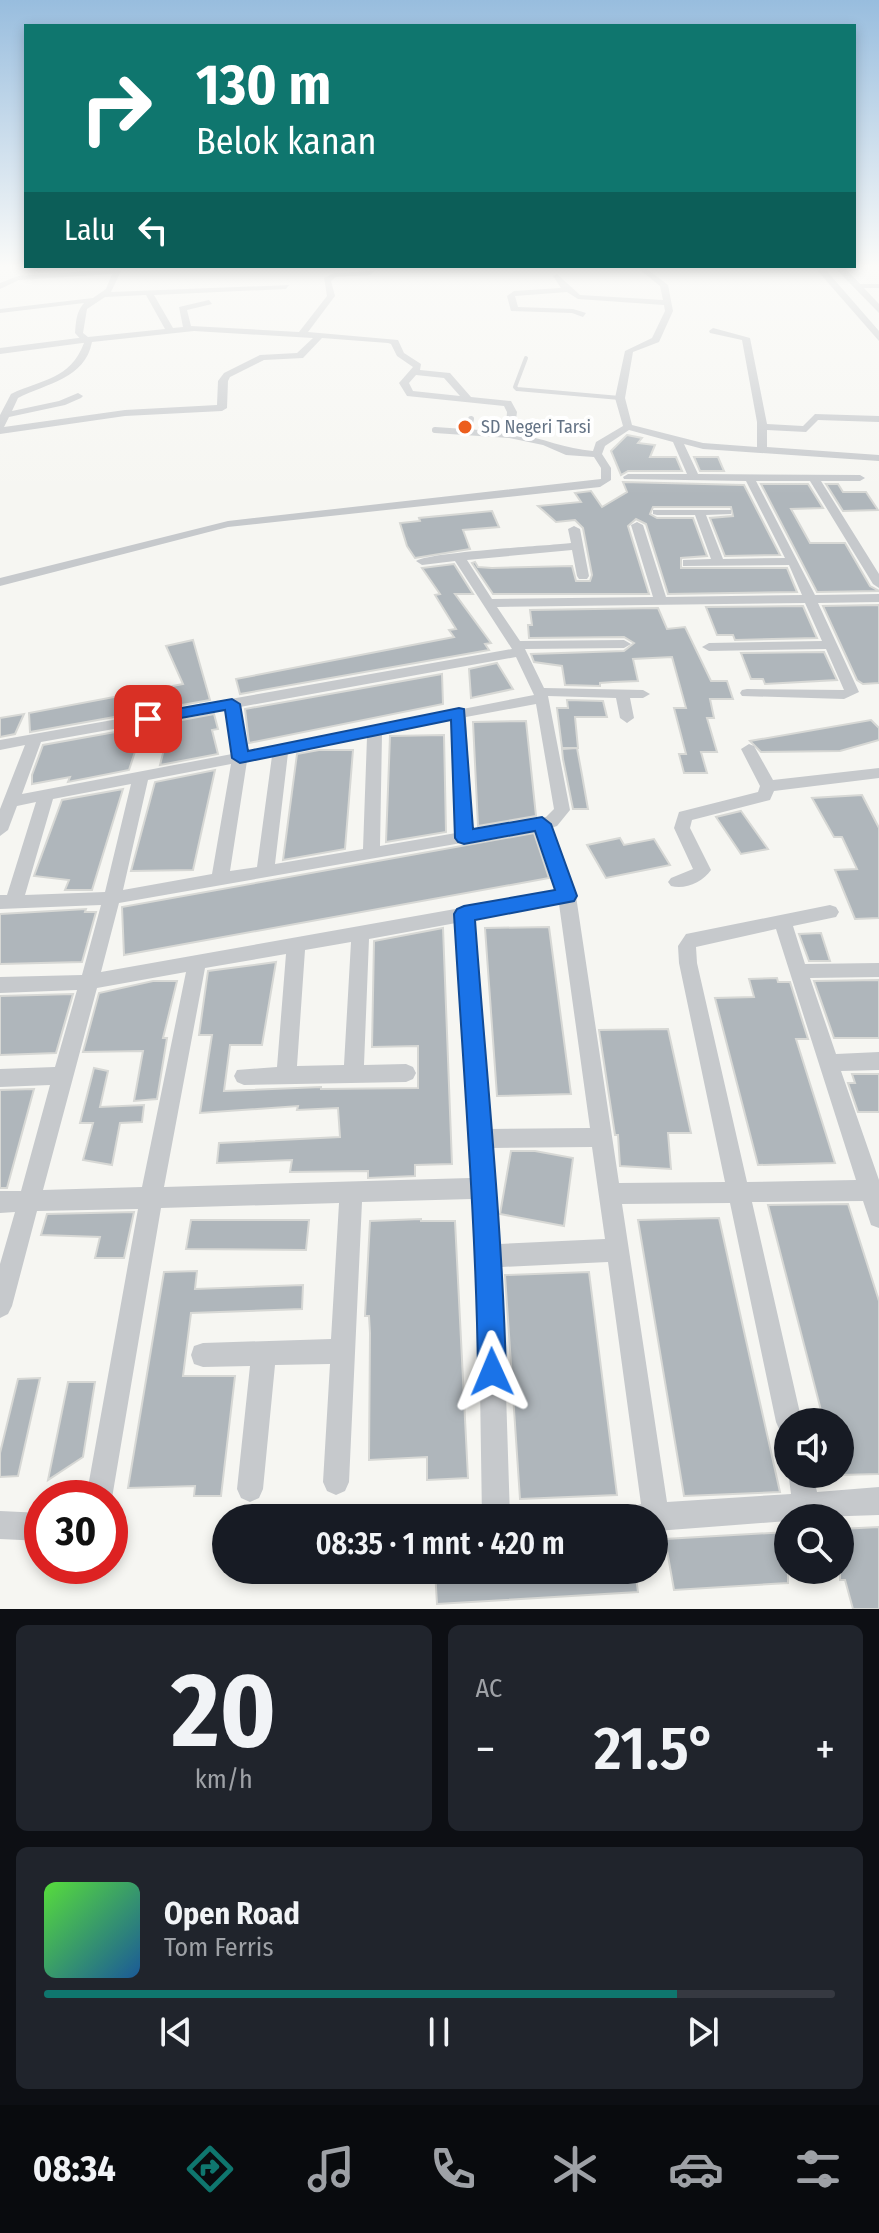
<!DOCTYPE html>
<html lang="id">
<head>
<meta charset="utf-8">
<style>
	body { margin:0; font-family:"Fira Sans Condensed",sans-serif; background:#20242c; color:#f1f3f6; height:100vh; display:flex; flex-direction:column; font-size:30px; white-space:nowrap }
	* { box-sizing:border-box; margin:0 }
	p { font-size:26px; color:#9ea1a6 }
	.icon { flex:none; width:44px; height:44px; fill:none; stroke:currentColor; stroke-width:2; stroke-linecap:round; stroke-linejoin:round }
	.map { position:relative; height:1609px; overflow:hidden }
	.panel { display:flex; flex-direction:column; gap:16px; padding:16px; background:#0d0f14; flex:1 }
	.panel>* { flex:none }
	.top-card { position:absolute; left:24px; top:24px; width:832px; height:244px; border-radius:0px; box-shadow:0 4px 12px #0003; background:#0f766e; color:#fff; overflow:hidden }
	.fabs { position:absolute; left:774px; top:1408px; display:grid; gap:16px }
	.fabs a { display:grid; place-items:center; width:80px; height:80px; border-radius:50%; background:#171b24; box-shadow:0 4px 12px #0003; font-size:40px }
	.speed { position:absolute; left:24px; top:1480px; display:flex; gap:16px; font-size:40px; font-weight:700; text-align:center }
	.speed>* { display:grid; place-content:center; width:104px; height:104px; border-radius:50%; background:#171b24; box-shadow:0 4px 12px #0003; line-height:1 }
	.speed .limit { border:12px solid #d22; background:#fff; color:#111 }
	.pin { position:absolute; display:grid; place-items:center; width:68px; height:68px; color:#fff; margin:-34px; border-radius:16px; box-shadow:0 4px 12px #0006 }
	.me { position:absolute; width:88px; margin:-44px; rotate:359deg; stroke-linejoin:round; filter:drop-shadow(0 0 6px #0008) }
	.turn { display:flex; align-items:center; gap:28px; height:168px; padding:0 40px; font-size:36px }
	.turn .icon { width:104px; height:104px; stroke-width:2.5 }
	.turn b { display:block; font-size:56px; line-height:68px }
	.then { display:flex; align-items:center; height:76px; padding:0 40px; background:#0003; gap:16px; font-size:30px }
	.big { font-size:60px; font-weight:600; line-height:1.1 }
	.panel .tile { flex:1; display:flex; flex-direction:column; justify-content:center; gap:12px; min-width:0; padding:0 28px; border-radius:12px; background:#20242c }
	.panel .dial { align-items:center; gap:0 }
	.dial b { font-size:104px; line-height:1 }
	.song { display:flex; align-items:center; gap:24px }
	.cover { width:96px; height:96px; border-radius:12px; background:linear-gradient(135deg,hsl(110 70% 55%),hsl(210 70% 35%)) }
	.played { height:8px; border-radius:4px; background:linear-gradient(90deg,#0f766e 80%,#363941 80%) }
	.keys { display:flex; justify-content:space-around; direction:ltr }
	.heat { display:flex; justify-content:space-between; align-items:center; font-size:44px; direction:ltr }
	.panel .tiles { flex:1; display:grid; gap:16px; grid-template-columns:1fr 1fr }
	.tile:last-child { grid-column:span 2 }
	.trip { position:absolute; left:212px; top:1504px; width:456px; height:80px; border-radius:40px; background:#171b24; box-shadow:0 4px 12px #0003; font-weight:600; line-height:80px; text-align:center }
	.menu { display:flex; height:128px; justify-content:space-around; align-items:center; background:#090b0e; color:#9ea1a6 }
	.menu .icon { width:56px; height:56px }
	.menu .on { color:#0f766e }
	.menu b { font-size:36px; color:#f1f3f6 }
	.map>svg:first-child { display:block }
	.building { fill:#afb6bb; stroke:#d7d8d5; stroke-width:2 }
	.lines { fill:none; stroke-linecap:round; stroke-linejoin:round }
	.service-far1 { stroke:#c6c9cc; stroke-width:4 }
	.service { stroke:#c6c9cc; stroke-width:6 }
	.minor { fill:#c6c9cc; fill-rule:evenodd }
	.tertiary { fill:#c6c9cc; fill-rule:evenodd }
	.route { fill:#1a73e8; stroke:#114b97; stroke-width:2 }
	.poi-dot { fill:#ec5e1d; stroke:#fff; stroke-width:3 }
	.labels { text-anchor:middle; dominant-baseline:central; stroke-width:8; stroke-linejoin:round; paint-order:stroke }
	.far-poi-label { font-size:18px; fill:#647385; stroke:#fff; text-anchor:start }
</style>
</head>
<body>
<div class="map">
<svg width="879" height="1609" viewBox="0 0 879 1609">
	<rect width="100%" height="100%" fill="#f6f6f2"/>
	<!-- building -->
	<g class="building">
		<polygon points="627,435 642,438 638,443 655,445 650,457 676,457 682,471 628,471 621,475 611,451"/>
		<polygon points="694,457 718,457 724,471 700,471"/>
		<polygon points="623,482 744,485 780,555 725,556 710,518 733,516 731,507 653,507 650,514 657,518 693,518 707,556 681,558 681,568 787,568 797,592 668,594 646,524 636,519 628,526 649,594 493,594 472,563 475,562 478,567 492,568 572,566 576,581 590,581 592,575 583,528 575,520 556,522 538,506 581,502 575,493 591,491 602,507 627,492"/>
		<polygon points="761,484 808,484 823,508 791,509 810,543 845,543 870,586 879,591 817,592"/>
		<polygon points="826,484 838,484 843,492 866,492 878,510 843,511"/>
		<polygon points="492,511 499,527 463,530 470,549 415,558 407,546 400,523 420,521 419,518"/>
		<polygon points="454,564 473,594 455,594 491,643 485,644 489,650 240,694 236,679 454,637 449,630 456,629 435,595 440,594 422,568"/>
		<polygon points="879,605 879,683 863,684 857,680 823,606"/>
		<polygon points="803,606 817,638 735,640 733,635 717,635 706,607"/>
		<polygon points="658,608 667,629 685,627 711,681 727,681 733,699 710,699 714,718 707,718 717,752 701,752 707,773 684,773 679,754 686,754 674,708 686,708 672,657 633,659 638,681 613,682 600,683 600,686 565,685 562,666 534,662 531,654 624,651 634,643 624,637 529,638 528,625 532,625 530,610"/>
		<polygon points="193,640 210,700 30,732 29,713 183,684 166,646"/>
		<polygon points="824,652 837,680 765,684 763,679 751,679 741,653"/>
		<polygon points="497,663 513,689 471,698 469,669"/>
		<polygon points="442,674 443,704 249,743 245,709"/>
		<polygon points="567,700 603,701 607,717 575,717 578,748 562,748 557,708 568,708"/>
		<polygon points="24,714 15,734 0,737 0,718"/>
		<polygon points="214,714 218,729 212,730 218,754 160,765 171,722"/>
		<polygon points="871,720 879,728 879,740 840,751 761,752 750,741"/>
		<polygon points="526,721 536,816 478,826 473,722"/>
		<polygon points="143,727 129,770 68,782 70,777 32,784 32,775 43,745"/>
		<polygon points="444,735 446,832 386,842 390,736"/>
		<polygon points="577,748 582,775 588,809 573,809 563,759 562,749"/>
		<polygon points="319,750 353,750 345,849 283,860 297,754"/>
		<polygon points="215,770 193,870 131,871 155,782"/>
		<polygon points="123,789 92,890 65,890 69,880 34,876 62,800"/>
		<polygon points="862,795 879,828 879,918 855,919 835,870 857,869 842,837 834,837 812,798"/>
		<polygon points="741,811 768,849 741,854 716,817"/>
		<polygon points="534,833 549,878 124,955 122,907"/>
		<polygon points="620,838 624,845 654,839 670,865 606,878 587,845"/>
		<polygon points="86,909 85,912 96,912 82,962 0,964 0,914"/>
		<polygon points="549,927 571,1094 497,1096 485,928"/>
		<polygon points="443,928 452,1164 415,1165 415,1176 368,1178 368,1171 290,1172 292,1160 217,1163 219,1143 340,1137 338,1108 297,1110 298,1106 200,1113 212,1035 199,1035 208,971 276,962 262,1045 230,1045 224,1091 321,1087 321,1089 418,1088 418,1046 372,1047 374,941"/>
		<polygon points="821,933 830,961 809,961 799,934"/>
		<polygon points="777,978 778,982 790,982 808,1039 796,1039 835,1163 758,1165 715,998 754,997 749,979"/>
		<polygon points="879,980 879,1038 834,1038 814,981"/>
		<polygon points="153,981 177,981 163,1038 167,1038 157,1099 134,1101 143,1051 83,1052 99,993"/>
		<polygon points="73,994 56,1053 0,1055 0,996"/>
		<polygon points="668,1029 691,1133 668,1133 671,1169 620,1166 618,1135 615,1135 599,1030"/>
		<polygon points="94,1068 108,1071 100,1107 144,1105 142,1122 120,1123 112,1165 83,1160 93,1123 80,1123"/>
		<polygon points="852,1074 879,1074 879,1112 858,1112 848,1083 855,1083"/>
		<polygon points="34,1089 7,1188 0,1188 0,1090"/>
		<polygon points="511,1151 535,1151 573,1158 564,1226 500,1214"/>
		<polygon points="848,1204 879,1301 879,1474 840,1475 840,1422 824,1422 768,1205"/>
		<polygon points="134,1212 124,1258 95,1258 100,1237 41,1235 47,1214"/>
		<polygon points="719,1218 743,1327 780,1492 684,1496 638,1220"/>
		<polygon points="421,1219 421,1221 455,1221 468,1478 427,1480 427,1457 369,1460 370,1333 369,1316 365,1316 370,1221"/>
		<polygon points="191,1220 309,1220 306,1250 186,1249"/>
		<polygon points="197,1271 195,1289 303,1285 302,1309 191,1313 183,1376 235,1376 221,1496 194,1496 195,1486 128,1488 164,1272"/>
		<polygon points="589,1272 617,1495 520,1499 505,1275"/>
		<polygon points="40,1378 18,1476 0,1477 0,1453 18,1379"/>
		<polygon points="68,1382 95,1382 83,1457 48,1480"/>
		<polygon points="879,1527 879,1609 853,1609 845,1580 840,1580 840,1529"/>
		<polygon points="788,1532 788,1583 674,1590 665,1539"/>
		<polygon points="435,1570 635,1570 638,1592 437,1604"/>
	</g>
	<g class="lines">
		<!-- service-far1 -->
		<polyline class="service-far1" points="526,358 515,387 517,389 620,398"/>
		<!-- service -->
		<g class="service">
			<polyline points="435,430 509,435"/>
			<polyline points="468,432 471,419"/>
		</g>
		<!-- minor -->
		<g class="minor">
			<path d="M114 269H122L111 292 289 285 286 289 154 295 173 328 183 327 179 307 209 300 212 304 187 310 191 326 299 332 327 296 324 278 334 273 374 271 371 275 336 277 331 281 335 296 308 332 398 340 404 353 421 364 420 370 450 373 471 397 511 401 517 412 514 433C542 438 566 449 593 451L596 442 623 426 615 398 625 351 652 338 665 311 664 305 578 299 567 292 515 296 518 307 573 309 586 313 583 317 572 313 511 311 507 296 514 291 561 288 553 276 557 274 580 295 663 300 660 286 639 269H647L668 285 673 311 659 342 633 352 625 398 632 425 703 443 757 447V422L742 340 710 333 709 331 713 328 750 338 767 424 803 426 815 414 879 416V422L818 420 806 432 767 430V447L879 455V461L703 449 684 444 698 474 860 475 865 478 860 481H821L879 574V588L873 584 810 481H756L815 595 879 594V602L818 603 859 692 844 699 742 696 740 693 742 690 747 689 844 690 826 649 709 651 702 647 709 643 822 641 805 603 497 607 520 641 624 640 631 644 624 648 525 649 544 688 643 690 650 694 643 698H630L634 718 627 723 620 718 616 698 548 696 570 810 557 826 551 828 576 896 619 1183 725 1182 679 963 678 946 686 934 830 905 836 907 839 912 836 917 793 926 805 964 879 963V977L810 978 836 1054 879 1052V1070L841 1071 879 1180V1228L871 1225 863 1201 752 1202 802 1422H788V1434L780 1431 776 1422 730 1203 622 1204 667 1502 791 1494 788 1471V1474H813L817 1492 879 1487V1515L788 1518V1521L656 1531 654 1518H625L629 1508 641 1504 608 1262 502 1267 510 1518H482L478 1256 472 1199 362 1202 349 1482 345 1491 336 1495 327 1491 323 1482 330 1364 275 1365 263 1489 259 1498 250 1502 241 1498 237 1489 250 1366 203 1367 194 1364 191 1355 194 1346 203 1343 331 1339 339 1203 161 1208 112 1498 110 1504V1498H86L138 1209 37 1211 12 1306 8 1314 0 1318V1264L15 1212 0 1213V1191H21L50 1085 0 1087V1069L55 1067 77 990 0 993V977L82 975 101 905 0 909V895H7L36 802 17 806 8 830 0 836V809L25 745 0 750V740L512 649 455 561 422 565 416 561C430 552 545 546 571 543L568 529 574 526 580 529 589 576 587 579H579L577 576 572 550 467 560 492 599 653 597 631 525 637 522 643 525 666 597 802 595 789 565 683 566V560L711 559 695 515H657L653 514V510H731V514L706 515 723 559 785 558 746 481 624 479 623 477 628 474H687L673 442 629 430 605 446 602 454 611 468V480L600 487 228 527 0 586V578L228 521 601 479V468L594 457 566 455 543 445 505 437 507 412 504 406 407 396 399 383 413 367 397 356 391 344 388 343 322 338 303 358 264 360 230 377 228 381 227 408 222 411 125 416 0 434V415L11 394C42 379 70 380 84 343L75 333C76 322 76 312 84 303L0 313V309L93 298 106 289 112 274 19 280 0 289V283L18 276ZM146 295 165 329 88 337 83 333 87 309 105 297ZM194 331 313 338 297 353 260 355 224 373 218 381 217 405 125 410 4 427 9 417 65 405 81 398 83 396 78 393 59 401 12 411 18 398C47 383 85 379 92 342ZM416 375 444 378 460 396 413 391 409 383ZM516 657 534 695 247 751 240 707ZM536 704 554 809 546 817 472 830 466 717ZM226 709 232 754 22 794 41 742ZM452 720 456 833 380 846 382 734ZM367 737 363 849 275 864 288 753ZM272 756 257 867 230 871 247 761ZM231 764 212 874 123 890 148 780ZM131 784 105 892 25 895 53 799ZM536 830 557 891 101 972 119 903ZM559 904 590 1128 489 1129 473 920ZM456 923 470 1178 164 1187 205 968 286 954 277 1067 237 1070 234 1076 237 1082 244 1085 406 1082 413 1079 416 1073 413 1067 406 1064 364 1065 369 939ZM776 929 856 1180 747 1182 697 963 696 947ZM351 942 344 1065 297 1066 305 950ZM186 972 142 1187 43 1190 97 988ZM592 1147 605 1239 500 1244 490 1148Z"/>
			<polygon points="858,284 879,284 879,288 855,288"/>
			<path d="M749 744 754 746 773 780 879 768V778L774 791 770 800 692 820 690 828 711 870C703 882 685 890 671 886L668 882 671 878 693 869 674 828 679 812 758 792 760 786 741 749Z"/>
			<polygon points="0,1511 42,1513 42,1541 0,1539"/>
		</g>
		<!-- tertiary -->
		<g class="tertiary">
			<polygon points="816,269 825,269 879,331 879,341"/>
			<polygon points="836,269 846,269 879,304 879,313"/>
			<polygon points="86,337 91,340 90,342 0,354 0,348"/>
		</g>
	</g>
	<!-- sky -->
	<linearGradient id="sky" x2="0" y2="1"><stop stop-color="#98bdde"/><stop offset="0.54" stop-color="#fbfbf9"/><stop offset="1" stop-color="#fbfbf9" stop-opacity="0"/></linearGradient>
	<rect width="879" height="494" fill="url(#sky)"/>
	<!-- route -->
	<path class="route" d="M232 699 240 704 248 751 459 708 464 709 473 829 542 817 551 824 577 896 574 901 475 920C486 1071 502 1221 506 1372L502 1382 492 1386 482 1382 478 1372C476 1219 463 1067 454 914L457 909 464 906 555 890 535 831 464 844 458 842 455 838 451 720 240 763 232 758 225 710 148 724 139 719 148 714Z"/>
	<!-- markers -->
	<circle class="poi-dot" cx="465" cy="427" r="8"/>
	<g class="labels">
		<!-- far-poi labels -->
		<g class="far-poi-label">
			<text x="481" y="427">SD Negeri Tarsi</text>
		</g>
	</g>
</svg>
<div class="fabs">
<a><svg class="icon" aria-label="sound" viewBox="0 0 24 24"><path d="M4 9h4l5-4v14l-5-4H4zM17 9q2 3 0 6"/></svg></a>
<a><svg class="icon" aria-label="search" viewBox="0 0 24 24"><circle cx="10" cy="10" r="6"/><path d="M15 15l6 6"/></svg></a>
</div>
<div class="speed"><div class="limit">30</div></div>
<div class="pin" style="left:148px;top:719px;background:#d93025"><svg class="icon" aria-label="arrive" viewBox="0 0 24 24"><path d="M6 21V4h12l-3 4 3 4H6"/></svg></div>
<svg class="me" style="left:492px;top:1372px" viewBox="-20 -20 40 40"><path d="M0-17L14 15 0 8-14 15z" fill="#1a73e8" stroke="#fff" stroke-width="4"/></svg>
<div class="trip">08:35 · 1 mnt · 420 m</div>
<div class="top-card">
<div class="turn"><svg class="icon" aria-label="right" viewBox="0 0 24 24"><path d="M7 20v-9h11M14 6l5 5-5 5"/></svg><div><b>130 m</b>Belok kanan</div></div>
<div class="then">Lalu<svg class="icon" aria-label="left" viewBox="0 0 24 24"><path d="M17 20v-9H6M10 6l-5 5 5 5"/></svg></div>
</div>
</div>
<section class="panel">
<div class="tiles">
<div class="tile dial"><b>20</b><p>km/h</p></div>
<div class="tile"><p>AC</p>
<div class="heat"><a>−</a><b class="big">21.5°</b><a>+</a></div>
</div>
<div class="tile">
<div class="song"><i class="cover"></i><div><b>Open Road</b><p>Tom Ferris</p></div></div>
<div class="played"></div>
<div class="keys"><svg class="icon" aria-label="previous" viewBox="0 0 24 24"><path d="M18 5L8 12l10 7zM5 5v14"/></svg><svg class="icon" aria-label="pause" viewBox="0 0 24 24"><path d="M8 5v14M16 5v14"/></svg><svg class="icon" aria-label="next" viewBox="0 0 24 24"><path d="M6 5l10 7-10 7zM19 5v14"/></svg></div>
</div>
</div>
</section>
<nav class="menu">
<b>08:34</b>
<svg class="icon on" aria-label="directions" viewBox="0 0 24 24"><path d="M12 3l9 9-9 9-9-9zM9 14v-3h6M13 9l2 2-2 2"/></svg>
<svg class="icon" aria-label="music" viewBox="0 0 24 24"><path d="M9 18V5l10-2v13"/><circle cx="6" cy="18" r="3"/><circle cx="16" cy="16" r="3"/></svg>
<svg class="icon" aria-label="phone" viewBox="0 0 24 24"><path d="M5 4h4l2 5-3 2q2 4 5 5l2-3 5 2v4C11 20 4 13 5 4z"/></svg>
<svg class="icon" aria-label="climate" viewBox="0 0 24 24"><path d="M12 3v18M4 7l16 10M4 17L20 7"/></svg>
<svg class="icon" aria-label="car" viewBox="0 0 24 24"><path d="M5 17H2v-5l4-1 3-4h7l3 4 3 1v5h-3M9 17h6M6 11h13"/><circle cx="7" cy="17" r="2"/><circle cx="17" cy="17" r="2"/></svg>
<svg class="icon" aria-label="filters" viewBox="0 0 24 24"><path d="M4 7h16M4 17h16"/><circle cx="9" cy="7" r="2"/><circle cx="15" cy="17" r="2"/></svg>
</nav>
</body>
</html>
